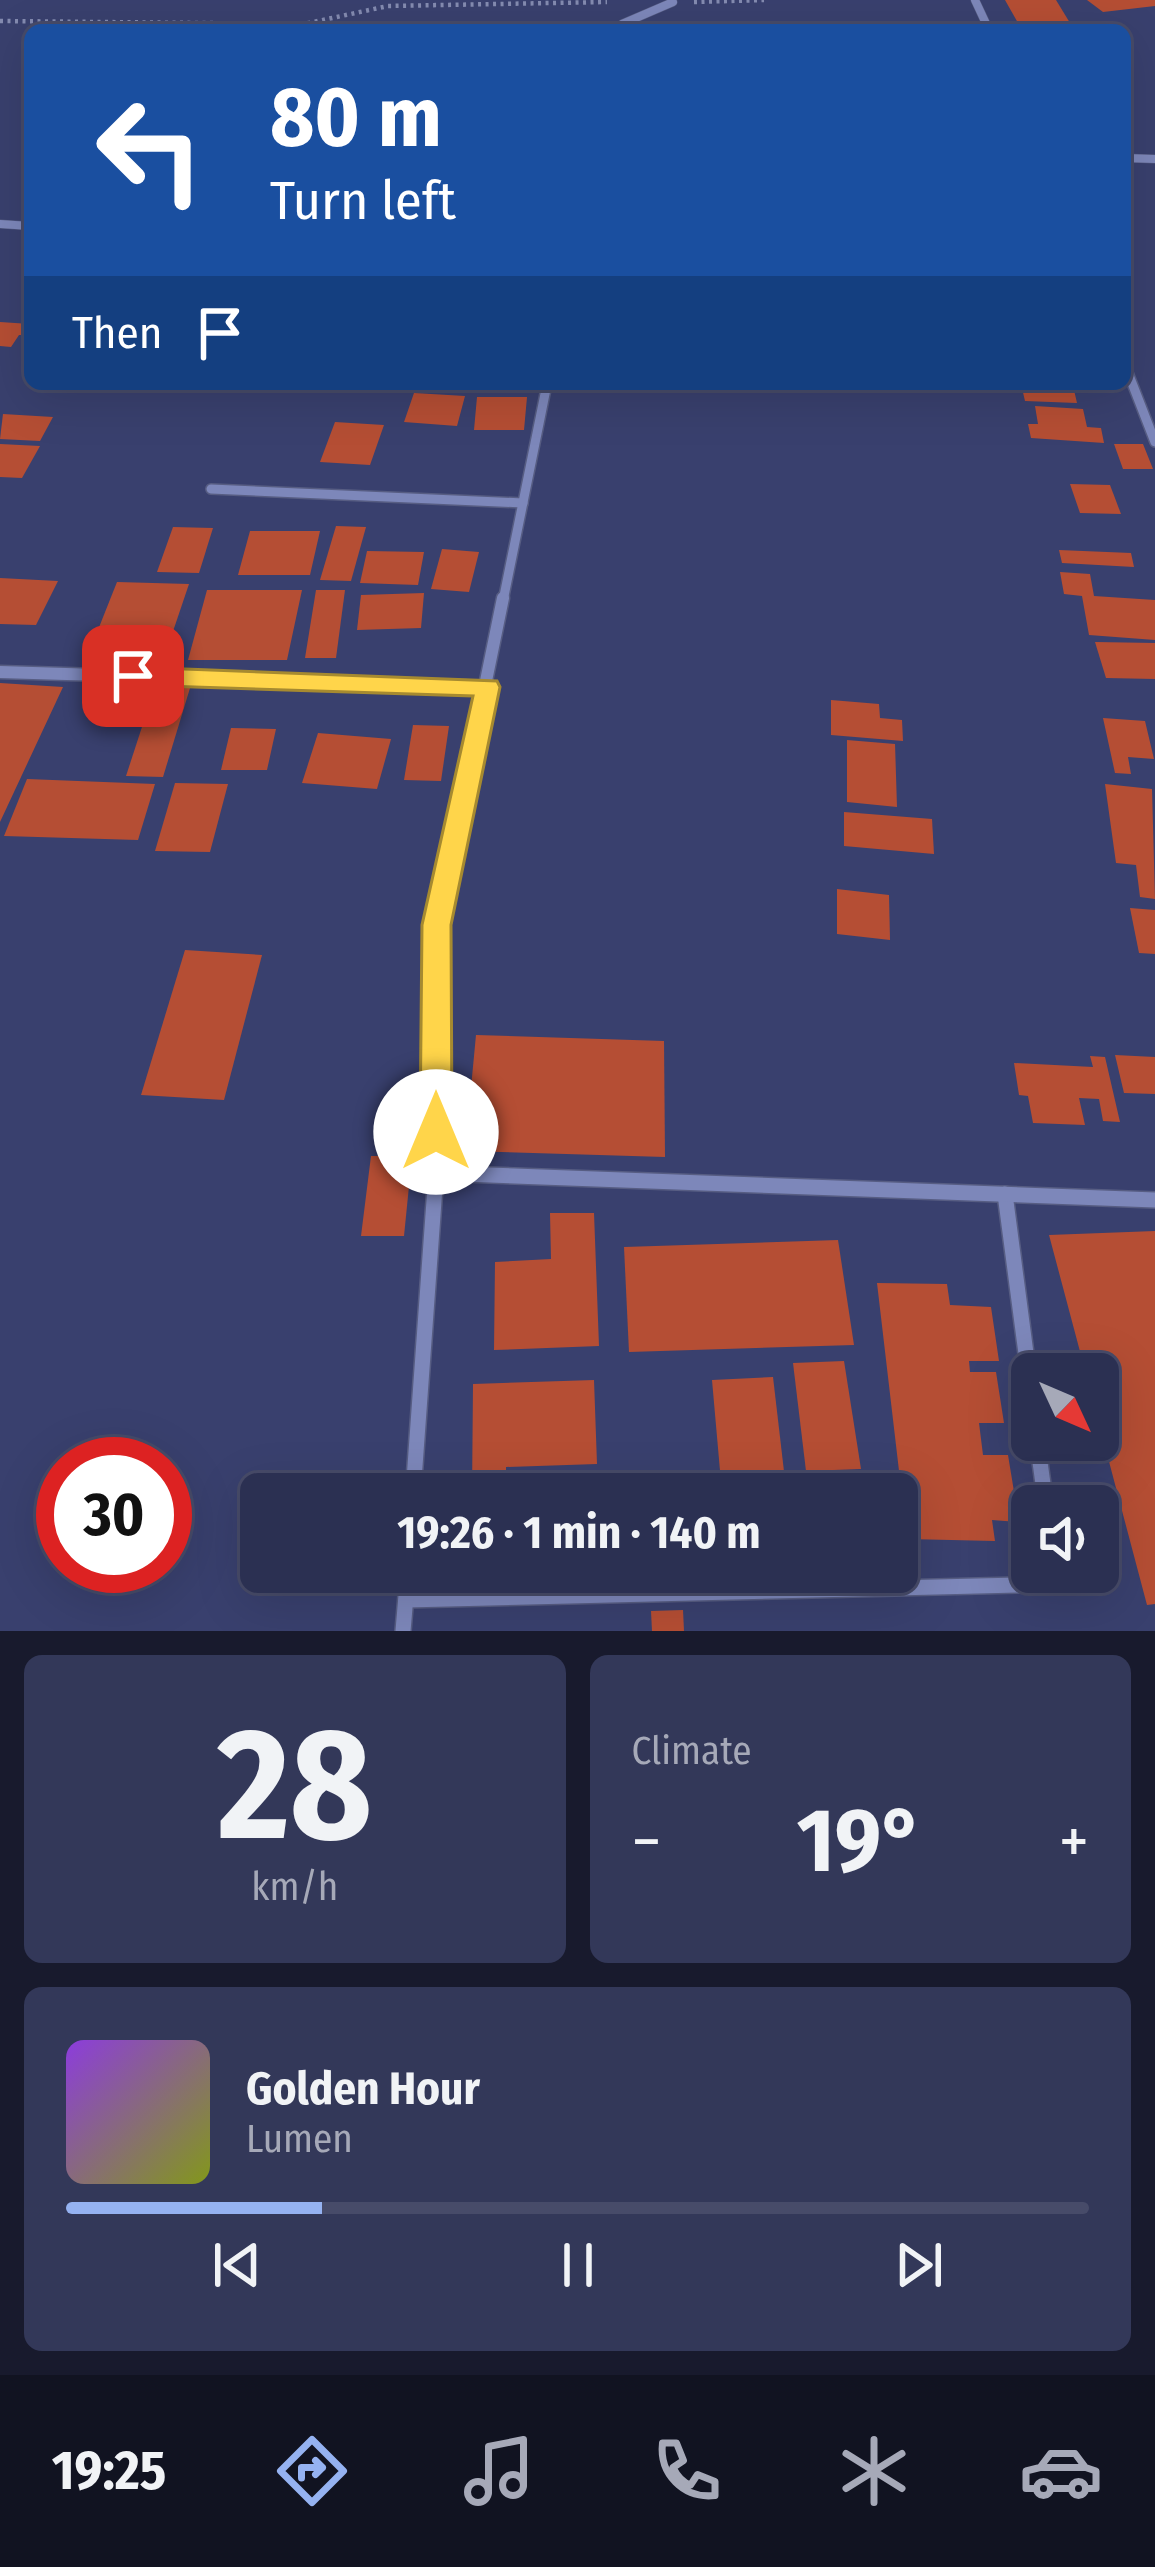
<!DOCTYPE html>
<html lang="en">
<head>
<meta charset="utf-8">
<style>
	body { margin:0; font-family:"Fira Sans Condensed",sans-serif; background:#333859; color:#f1f3f6; height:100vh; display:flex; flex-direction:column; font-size:45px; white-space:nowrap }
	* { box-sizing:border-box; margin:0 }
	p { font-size:39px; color:#a6a9b8 }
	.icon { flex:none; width:66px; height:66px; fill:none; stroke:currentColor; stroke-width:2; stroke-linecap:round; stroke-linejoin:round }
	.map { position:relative; height:1631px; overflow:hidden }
	.details { display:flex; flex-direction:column; gap:24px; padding:24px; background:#181a2d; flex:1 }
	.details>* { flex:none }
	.hud { position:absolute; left:24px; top:24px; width:1107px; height:366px; border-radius:18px; box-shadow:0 12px 48px #0002,0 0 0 3px #474b69; background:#1a4fa0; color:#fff; overflow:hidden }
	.needle { width:78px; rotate:134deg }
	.buttons { position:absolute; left:1011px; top:1353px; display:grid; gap:24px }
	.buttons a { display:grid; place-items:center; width:108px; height:108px; border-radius:18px; background:#2b3052; box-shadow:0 12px 48px #0002,0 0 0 3px #474b69; font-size:60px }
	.speed { position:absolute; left:36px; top:1437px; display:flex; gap:24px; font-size:60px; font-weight:700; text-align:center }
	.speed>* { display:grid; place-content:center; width:156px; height:156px; border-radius:50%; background:#2b3052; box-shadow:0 12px 48px #0002,0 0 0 3px #474b69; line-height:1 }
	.speed .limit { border:18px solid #d22; background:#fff; color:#111 }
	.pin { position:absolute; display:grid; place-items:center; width:102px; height:102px; color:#fff; margin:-51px; border-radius:24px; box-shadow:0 6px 18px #0006 }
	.me { position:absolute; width:132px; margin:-66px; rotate:0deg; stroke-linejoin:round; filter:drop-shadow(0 0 9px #0008) }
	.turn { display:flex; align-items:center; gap:42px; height:252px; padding:0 48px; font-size:54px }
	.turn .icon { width:156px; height:156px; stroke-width:2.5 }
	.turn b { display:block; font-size:84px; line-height:102px }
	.then { display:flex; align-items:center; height:114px; padding:0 48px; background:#0003; gap:24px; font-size:45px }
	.big { font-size:90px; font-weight:700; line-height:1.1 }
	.details .tile { flex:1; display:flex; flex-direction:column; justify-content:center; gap:18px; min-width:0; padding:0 42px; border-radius:18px; background:#333859 }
	.details .dial { align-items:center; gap:0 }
	.dial b { font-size:156px; line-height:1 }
	.song { display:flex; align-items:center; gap:36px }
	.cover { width:144px; height:144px; border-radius:18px; background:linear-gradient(135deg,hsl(270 70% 55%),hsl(70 70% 35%)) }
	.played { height:12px; border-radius:6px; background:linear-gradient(90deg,#95b2f1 25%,#474b69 25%) }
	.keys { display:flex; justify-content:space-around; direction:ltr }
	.heat { display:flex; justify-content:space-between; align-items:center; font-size:66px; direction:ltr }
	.details .tiles { flex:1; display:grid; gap:24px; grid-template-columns:1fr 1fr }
	.tile:last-child { grid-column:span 2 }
	.trip { position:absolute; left:240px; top:1473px; width:678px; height:120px; border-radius:18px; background:#2b3052; box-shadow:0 12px 48px #0002,0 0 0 3px #474b69; font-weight:700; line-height:120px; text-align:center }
	.tabs { display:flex; height:192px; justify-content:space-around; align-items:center; background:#111321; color:#a6a9b8 }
	.tabs .icon { width:84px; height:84px }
	.tabs .on { color:#95b2f1 }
	.tabs b { font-size:54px; color:#f1f3f6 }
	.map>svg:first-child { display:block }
	.building { fill:#b54e34 }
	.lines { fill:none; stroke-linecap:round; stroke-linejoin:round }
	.street-far3-casing { stroke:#575d83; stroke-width:9 }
	.street-far2-casing { stroke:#575d83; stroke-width:12 }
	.street-far1-casing { stroke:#575d83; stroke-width:15 }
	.street-casing { stroke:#575d83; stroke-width:18 }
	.path { stroke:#848bb0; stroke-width:4.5; stroke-dasharray:3 4.5; stroke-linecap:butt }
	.street-far3 { stroke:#7d87ba; stroke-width:8 }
	.street-far2 { stroke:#7d87ba; stroke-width:9 }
	.street-far1 { stroke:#7d87ba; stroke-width:12 }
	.street { stroke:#7d87ba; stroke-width:15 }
	.route { fill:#ffd54a; stroke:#a68a30; stroke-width:3 }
</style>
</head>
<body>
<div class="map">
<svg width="1155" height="1631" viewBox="0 0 1155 1631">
	<rect width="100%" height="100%" fill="#39406e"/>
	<!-- building -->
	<g class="building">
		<polygon points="1005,0 1056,0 1070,23 1018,23"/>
		<polygon points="1087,0 1155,0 1155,6 1103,12"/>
		<polygon points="0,322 30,324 30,335 19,335 11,347 0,346"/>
		<polygon points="1021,384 1086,384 1088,391 1074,390 1077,403 1025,401"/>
		<polygon points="414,393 465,396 457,426 404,422"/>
		<polygon points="477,397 527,397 524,430 474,430"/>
		<polygon points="1035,406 1083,409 1087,427 1101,428 1104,443 1031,438 1028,424 1038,424"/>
		<polygon points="3,414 53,417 40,441 0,439"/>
		<polygon points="335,422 384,425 370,465 320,462"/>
		<polygon points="0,444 40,446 22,478 0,477"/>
		<polygon points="1114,444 1143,444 1153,469 1123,469"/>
		<polygon points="1070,484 1110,485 1121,514 1080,513"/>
		<polygon points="336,526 366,527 351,581 320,580"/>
		<polygon points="173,527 213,528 199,573 157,572"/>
		<polygon points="250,531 320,531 310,575 238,575"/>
		<polygon points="442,549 479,552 469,592 431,589"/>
		<polygon points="1059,550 1131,553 1134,567 1062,563"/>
		<polygon points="367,551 424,552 418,585 360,583"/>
		<polygon points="1060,572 1090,574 1094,596 1155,600 1155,640 1089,635 1082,596 1064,594"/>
		<polygon points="0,578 58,581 36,625 0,624"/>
		<polygon points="117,582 189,584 166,652 90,650"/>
		<polygon points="207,590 302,590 287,660 188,660"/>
		<polygon points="316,590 345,590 336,658 305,658"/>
		<polygon points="424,593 421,628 357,630 361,595"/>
		<polygon points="1095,642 1155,643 1155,679 1106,678"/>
		<polygon points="0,683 63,687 0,822"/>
		<polygon points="155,687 190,688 163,777 126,776"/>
		<polygon points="831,700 879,704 880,718 902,720 903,741 831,735"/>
		<polygon points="1103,718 1145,721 1154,759 1128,757 1131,774 1115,773"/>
		<polygon points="413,725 449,726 441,781 404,780"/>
		<polygon points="231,728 276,729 267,770 221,770"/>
		<polygon points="318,733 391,739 377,789 302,783"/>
		<polygon points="847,740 895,744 897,807 847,802"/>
		<polygon points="27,779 155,784 138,840 4,836"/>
		<polygon points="175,783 228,784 210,852 155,851"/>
		<polygon points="1105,784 1152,789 1155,899 1140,897 1136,865 1116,863"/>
		<polygon points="844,812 932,819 934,854 844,846"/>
		<polygon points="837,889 889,895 890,940 837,934"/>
		<polygon points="1130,908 1155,910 1155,954 1139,953"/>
		<polygon points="185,950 262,955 224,1100 141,1095"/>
		<polygon points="476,1035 664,1041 665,1157 465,1151"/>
		<polygon points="1115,1055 1155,1057 1155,1094 1124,1093"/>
		<polygon points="1090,1056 1105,1057 1120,1122 1103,1121 1099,1099 1079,1098 1085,1125 1033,1123 1028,1096 1019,1095 1014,1063 1093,1067"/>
		<polygon points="371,1156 412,1156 404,1236 361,1236"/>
		<polygon points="550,1213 594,1213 599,1346 494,1350 495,1262 551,1259"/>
		<polygon points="1155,1231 1155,1604 1147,1605 1098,1420 1098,1374 1086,1374 1049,1235"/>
		<polygon points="838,1240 854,1345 629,1352 624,1247"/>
		<polygon points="877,1283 947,1284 950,1305 991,1307 999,1361 969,1361 970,1372 996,1372 1004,1423 979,1423 983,1455 1008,1455 1019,1522 992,1520 995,1541 907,1539"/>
		<polygon points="844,1361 861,1469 806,1471 793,1363"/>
		<polygon points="773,1377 785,1480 721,1482 712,1380"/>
		<polygon points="594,1380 597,1464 506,1467 506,1494 472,1494 473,1384"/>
		<polygon points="683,1610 684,1631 652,1631 651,1611"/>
	</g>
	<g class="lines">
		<!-- street-far3 casing -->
		<g class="street-far3-casing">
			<g id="street-far3">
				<polyline points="975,0 989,30"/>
				<polyline points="622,30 622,24 673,2"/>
				<polyline points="1125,158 1155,159"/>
				<polyline points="0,224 30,226"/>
			</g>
		</g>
		<!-- street-far2 casing -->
		<g class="street-far2-casing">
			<g id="street-far2">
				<polyline points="1125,365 1155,442"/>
				<polyline points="211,489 523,503"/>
				<polyline points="503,601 547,384"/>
			</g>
		</g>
		<!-- street-far1 casing -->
		<g class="street-far1-casing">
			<g id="street-far1">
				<polyline points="0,672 488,687"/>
				<polyline points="436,1047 436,925 503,598"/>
			</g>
		</g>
		<!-- street casing -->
		<g class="street-casing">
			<g id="street">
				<polyline points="436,1044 436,1173"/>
				<polyline points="1005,1194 1032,1399"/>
				<polyline points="1037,1440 1046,1506"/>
				<polyline points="413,1494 436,1173 1155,1200"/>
				<polyline points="406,1600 1056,1584 1055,1572"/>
				<polyline points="403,1631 408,1572"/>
			</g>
		</g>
		<!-- path -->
		<g class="path">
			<polyline points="694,2 764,0"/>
			<polyline points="0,21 304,24 388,6 607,2"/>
		</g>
		<!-- street-far3 -->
		<use href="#street-far3" class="street-far3"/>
		<!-- street-far2 -->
		<use href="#street-far2" class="street-far2"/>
		<!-- street-far1 -->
		<use href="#street-far1" class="street-far1"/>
		<!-- street -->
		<use href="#street" class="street"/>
	</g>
	<!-- route -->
	<polygon class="route" points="133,667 497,681 500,687 451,925 452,1132 447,1142 436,1147 424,1142 420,1132 422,925 473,696 133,685 120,676"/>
</svg>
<div class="buttons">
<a><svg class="needle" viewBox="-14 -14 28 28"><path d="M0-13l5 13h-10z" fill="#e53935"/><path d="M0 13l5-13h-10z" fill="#a6a9b8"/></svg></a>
<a><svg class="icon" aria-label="sound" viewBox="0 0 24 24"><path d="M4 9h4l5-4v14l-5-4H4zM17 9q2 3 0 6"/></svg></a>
</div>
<div class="speed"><div class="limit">30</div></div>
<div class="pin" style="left:133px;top:676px;background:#d93025"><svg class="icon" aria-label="arrive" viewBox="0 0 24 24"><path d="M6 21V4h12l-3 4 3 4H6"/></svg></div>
<svg class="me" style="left:436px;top:1132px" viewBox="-20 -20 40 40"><circle r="19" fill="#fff"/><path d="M0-13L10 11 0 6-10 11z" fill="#ffd54a"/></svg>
<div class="trip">19:26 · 1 min · 140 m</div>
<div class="hud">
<div class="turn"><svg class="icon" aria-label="left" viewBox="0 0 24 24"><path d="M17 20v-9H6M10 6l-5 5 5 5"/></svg><div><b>80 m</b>Turn left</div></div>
<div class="then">Then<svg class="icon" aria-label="arrive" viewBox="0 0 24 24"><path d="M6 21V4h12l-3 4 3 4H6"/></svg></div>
</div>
</div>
<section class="details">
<div class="tiles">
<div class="tile dial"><b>28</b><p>km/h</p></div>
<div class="tile"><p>Climate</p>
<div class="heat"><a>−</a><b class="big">19°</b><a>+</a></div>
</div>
<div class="tile">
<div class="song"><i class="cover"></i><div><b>Golden Hour</b><p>Lumen</p></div></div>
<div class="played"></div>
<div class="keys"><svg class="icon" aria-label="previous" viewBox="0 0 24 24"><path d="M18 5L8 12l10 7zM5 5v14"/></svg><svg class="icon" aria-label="pause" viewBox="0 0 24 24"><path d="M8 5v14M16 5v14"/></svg><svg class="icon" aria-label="next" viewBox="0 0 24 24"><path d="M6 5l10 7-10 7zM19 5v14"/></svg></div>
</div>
</div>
</section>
<nav class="tabs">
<b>19:25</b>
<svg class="icon on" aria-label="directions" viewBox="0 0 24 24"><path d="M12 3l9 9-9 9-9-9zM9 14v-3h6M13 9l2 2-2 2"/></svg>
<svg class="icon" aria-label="music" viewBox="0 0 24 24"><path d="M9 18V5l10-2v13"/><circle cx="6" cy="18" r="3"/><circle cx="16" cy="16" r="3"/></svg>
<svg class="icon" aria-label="phone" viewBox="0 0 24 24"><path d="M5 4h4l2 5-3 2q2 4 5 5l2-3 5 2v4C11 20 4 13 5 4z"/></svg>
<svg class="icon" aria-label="climate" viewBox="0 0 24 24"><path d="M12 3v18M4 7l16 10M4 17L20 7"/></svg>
<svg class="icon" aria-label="car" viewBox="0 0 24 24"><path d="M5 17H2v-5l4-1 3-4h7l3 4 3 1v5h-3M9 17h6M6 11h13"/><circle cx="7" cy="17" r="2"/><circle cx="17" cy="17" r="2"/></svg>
</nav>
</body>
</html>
